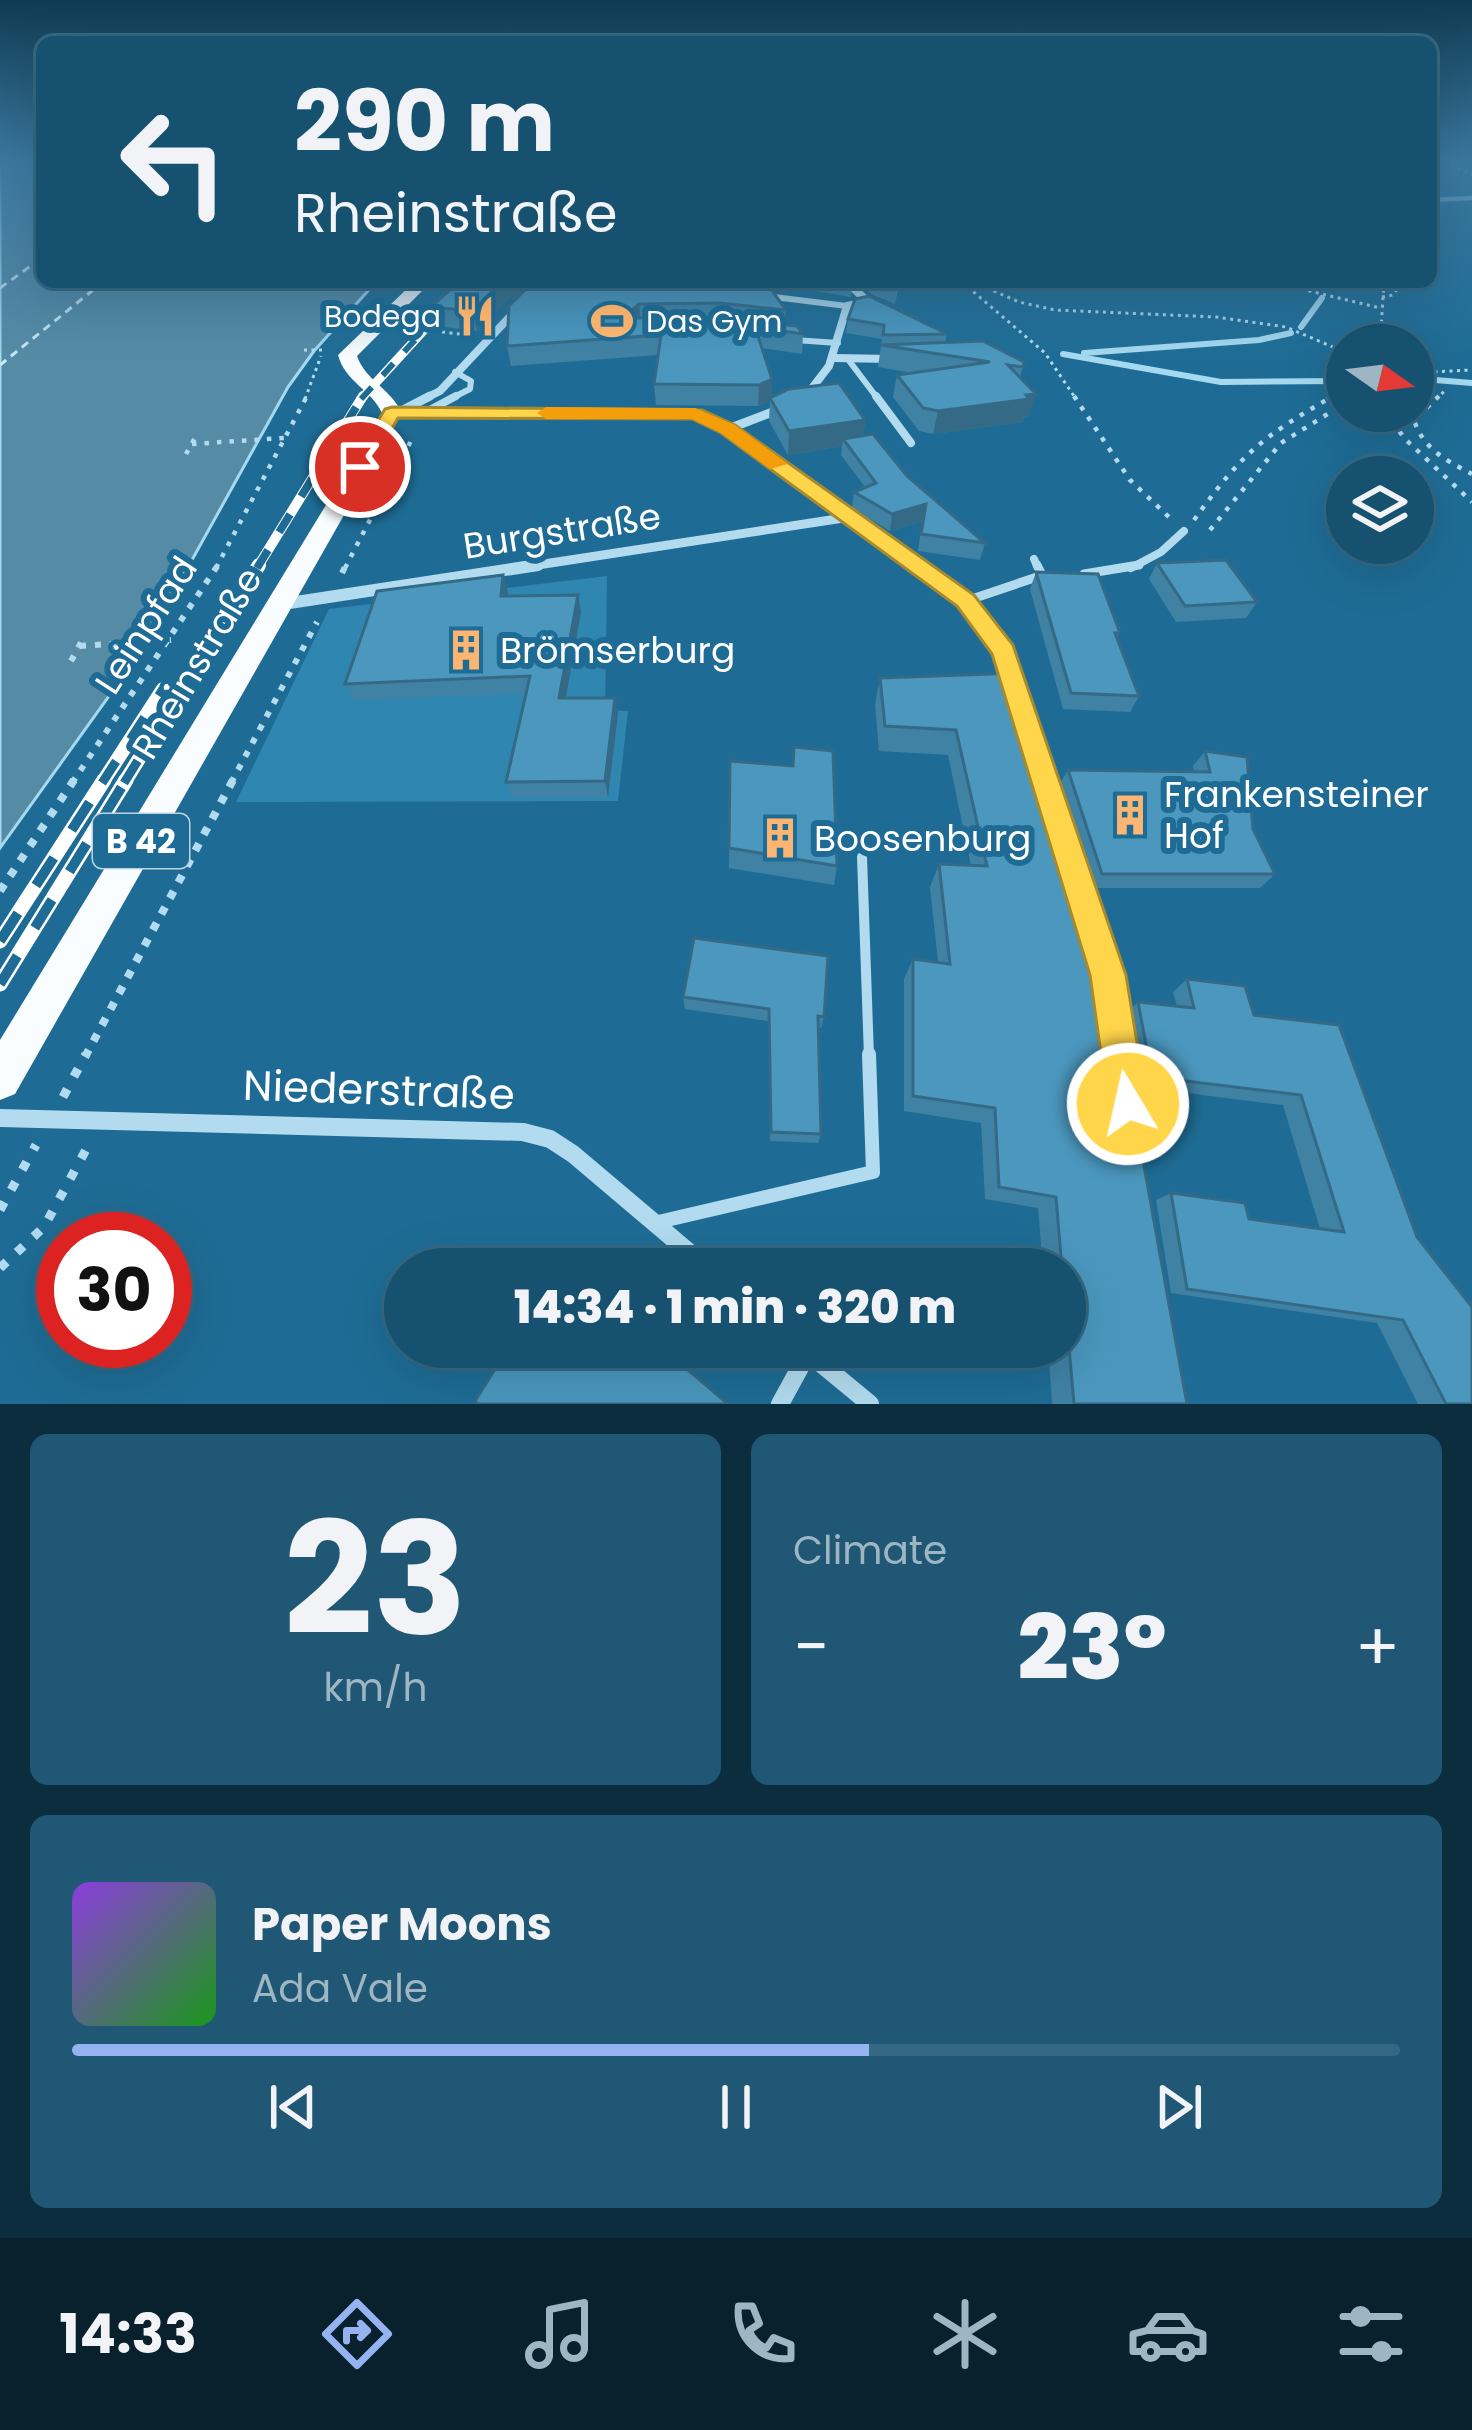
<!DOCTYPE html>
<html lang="en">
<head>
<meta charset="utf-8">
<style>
	body { margin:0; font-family:Poppins,sans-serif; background:#1f5775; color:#f1f3f6; height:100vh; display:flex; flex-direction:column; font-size:45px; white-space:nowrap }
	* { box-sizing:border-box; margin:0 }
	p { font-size:39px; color:#9eb5c3 }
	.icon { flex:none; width:66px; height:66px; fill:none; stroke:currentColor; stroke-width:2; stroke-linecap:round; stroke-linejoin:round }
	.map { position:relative; height:1404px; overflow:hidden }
	.panel { display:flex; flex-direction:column; gap:30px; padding:30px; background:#0c2d3e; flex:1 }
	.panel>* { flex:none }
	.banner { position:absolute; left:36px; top:36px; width:1401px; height:252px; border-radius:18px; box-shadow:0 12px 48px #0002,0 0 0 3px #356883; background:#165170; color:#f1f3f6; overflow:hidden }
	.needle { width:78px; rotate:104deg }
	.tools { position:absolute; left:1326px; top:324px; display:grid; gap:24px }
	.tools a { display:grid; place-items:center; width:108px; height:108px; border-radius:50%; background:#165170; box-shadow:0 12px 48px #0002,0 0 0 3px #356883; font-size:60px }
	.speed { position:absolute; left:36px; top:1212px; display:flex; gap:24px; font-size:60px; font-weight:700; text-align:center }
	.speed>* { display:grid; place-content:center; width:156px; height:156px; border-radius:50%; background:#165170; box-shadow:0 12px 48px #0002,0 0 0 3px #356883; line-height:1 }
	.speed .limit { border:18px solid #d22; background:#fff; color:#111 }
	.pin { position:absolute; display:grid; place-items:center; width:102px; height:102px; color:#fff; margin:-51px; border:6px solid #fff; border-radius:50%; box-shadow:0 3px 12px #0007 }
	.me { position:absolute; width:132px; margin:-66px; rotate:351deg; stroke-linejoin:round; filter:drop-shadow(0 0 9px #0008) }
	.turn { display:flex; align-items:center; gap:42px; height:252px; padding:0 60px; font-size:54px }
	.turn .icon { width:156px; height:156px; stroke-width:2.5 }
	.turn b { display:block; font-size:84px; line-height:102px }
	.big { font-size:90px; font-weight:800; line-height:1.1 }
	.panel .tile { flex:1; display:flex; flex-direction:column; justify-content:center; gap:18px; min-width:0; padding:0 42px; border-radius:18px; background:#1f5775 }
	.panel .dial { align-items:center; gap:0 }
	.dial b { font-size:156px; line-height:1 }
	.song { display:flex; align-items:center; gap:36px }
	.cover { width:144px; height:144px; border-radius:18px; background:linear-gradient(135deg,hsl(270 70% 55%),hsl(120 70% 35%)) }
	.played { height:12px; border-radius:6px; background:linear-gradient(90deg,#95b2f1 60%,#356883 60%) }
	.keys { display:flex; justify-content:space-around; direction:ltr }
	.heat { display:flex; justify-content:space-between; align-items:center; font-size:66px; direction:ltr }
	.panel .tiles { flex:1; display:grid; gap:30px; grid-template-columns:1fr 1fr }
	.tile:last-child { grid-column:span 2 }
	.trip { position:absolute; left:384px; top:1248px; width:702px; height:120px; border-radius:60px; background:#165170; box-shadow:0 12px 48px #0002,0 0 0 3px #356883; font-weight:800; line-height:120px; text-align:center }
	.tabs { display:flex; height:192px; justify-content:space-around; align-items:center; background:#09202d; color:#9eb5c3 }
	.tabs .icon { width:84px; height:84px }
	.tabs .selected { color:#95b2f1 }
	.tabs b { font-size:54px; color:#f1f3f6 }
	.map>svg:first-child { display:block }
	.green { fill:#2f86b1 }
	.water { fill:#568ba5; stroke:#a5d9f0; stroke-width:3 }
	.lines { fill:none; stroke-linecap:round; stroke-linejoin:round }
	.stream-far1 { stroke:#a5d9f0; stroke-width:4.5 }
	.stream { stroke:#a5d9f0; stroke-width:6 }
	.ferry { stroke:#cbe9f7; stroke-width:3; stroke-dasharray:8 6; stroke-linecap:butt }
	.path-far4 { stroke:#b2dbef; stroke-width:3; stroke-dasharray:3 4.5; stroke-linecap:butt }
	.path-far3 { stroke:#b2dbef; stroke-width:4.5; stroke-dasharray:4.5 8; stroke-linecap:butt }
	.path-far2 { stroke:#b2dbef; stroke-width:6; stroke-dasharray:6 9; stroke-linecap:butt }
	.path-far1 { stroke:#b2dbef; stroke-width:8; stroke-dasharray:8 10; stroke-linecap:butt }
	.path { stroke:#b2dbef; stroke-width:9; stroke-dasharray:9 14; stroke-linecap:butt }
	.lane-far4 { stroke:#b2dbef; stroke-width:6 }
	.lane-far3 { stroke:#b2dbef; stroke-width:8 }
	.lane-far2 { stroke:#b2dbef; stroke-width:9 }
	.lane-far1 { stroke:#b2dbef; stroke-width:10 }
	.lane { stroke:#b2dbef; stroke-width:14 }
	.street-far3 { stroke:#b2dbef; stroke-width:8 }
	.street-far2 { stroke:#b2dbef; stroke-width:9 }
	.street-far1 { stroke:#b2dbef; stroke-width:12 }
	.street { stroke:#b2dbef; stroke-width:18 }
	.primary { fill:#f9fdff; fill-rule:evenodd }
	.rail-far3-casing { stroke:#fff; stroke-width:9 }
	.rail-far2-casing { stroke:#fff; stroke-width:10 }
	.rail-far1-casing { stroke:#fff; stroke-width:14 }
	.rail-casing { stroke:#fff; stroke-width:15 }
	.rail-far3 { stroke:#1e6c95; stroke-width:6; stroke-dasharray:16; stroke-linecap:butt }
	.rail-far2 { stroke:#1e6c95; stroke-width:8; stroke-dasharray:21; stroke-linecap:butt }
	.rail-far1 { stroke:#1e6c95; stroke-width:9; stroke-dasharray:26; stroke-linecap:butt }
	.rail { stroke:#1e6c95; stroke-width:10; stroke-dasharray:33; stroke-linecap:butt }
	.wall { fill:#4082a3 }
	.shaded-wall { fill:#346a85 }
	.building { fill:#4b97be; stroke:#346a85; stroke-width:3 }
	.route { fill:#ffd54a; stroke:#a68a30; stroke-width:3 }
	.slow { fill:#f59e0b }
	.labels { text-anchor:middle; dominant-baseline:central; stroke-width:12; stroke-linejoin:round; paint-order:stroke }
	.far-poi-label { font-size:30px; fill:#fff; stroke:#1e6c95; text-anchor:end }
	.shield { fill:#1e6c95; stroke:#bcd3df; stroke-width:3 }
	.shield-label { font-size:33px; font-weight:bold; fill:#fff }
	.street-label { font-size:36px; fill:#fff; stroke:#1e6c95 }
	.poi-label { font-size:36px; fill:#fff; stroke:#1e6c95; text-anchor:start }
	.near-street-label { font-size:42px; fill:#fff; stroke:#1e6c95 }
</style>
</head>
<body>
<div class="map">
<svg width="1472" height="1404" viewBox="0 0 1472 1404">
	<rect width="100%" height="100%" fill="#1e6c95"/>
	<!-- green -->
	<polygon class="green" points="607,576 605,710 628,711 618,801 236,802 329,609"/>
	<!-- water -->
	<polygon class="water" points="0,161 42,161 42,282 376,282 314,351 288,387 142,650 0,848"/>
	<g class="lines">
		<!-- stream-far1 -->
		<polyline class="stream-far1" points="1431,200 1472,198"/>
		<!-- stream -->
		<g class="stream">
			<polyline points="1301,327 1322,298"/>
			<polyline points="1084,353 1259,340 1291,333"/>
			<polyline points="1063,354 1221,382 1343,381"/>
			<polyline points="1435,380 1472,383"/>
		</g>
		<!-- ferry -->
		<g class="ferry">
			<polyline points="0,288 42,258"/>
			<polyline points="0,365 103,282"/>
		</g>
		<!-- path-far4 -->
		<g class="path-far4">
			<polyline points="1444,161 1472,175"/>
			<polyline points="962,282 1045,353 1076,399"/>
			<polyline points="973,282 1019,302 1055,310 1216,317 1286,327 1347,353"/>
			<polyline points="1272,282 1380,308"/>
			<polyline points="1382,297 1393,295 1402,282"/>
			<polyline points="442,332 469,335"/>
			<polyline points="1380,345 1384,282"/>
			<polyline points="304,350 324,350"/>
			<polyline points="1413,366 1431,372 1472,370"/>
			<polyline points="1413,376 1426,387 1413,399"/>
			<polyline points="305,399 321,356"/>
			<polyline points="1327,399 1347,388"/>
			<polyline points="1436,399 1446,390"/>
		</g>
		<!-- path-far3 -->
		<g class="path-far3">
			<polyline points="1074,396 1130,480 1172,520"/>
			<path d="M1439 396 1414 420C1423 449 1447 461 1472 474"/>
			<polyline points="1397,411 1391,419 1404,438 1472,502"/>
			<polyline points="192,444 284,438"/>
			<polyline points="186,454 196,436"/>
			<path d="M1194 520C1243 452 1261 438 1333 396"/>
			<polyline points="1210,530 1281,443 1347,402"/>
			<polyline points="216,568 307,396"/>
			<polyline points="345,568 414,435"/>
		</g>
		<!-- path-far2 -->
		<g class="path-far2">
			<polyline points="342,573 346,565"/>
			<polyline points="80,646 171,640"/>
			<polyline points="71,661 85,635"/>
			<polyline points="72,783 218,565"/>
			<polyline points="231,783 317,622"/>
		</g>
		<!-- path-far1 -->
		<g class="path-far1">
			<polyline points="0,891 74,780"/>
			<polyline points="85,1057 233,780"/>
		</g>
		<!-- path -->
		<g class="path">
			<polyline points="63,1097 86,1054"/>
			<polyline points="0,1210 36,1145"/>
			<polyline points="0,1268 44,1227 88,1146"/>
		</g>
		<!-- lane-far4 -->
		<g class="lane-far4">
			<polyline points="766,296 847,306"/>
			<polyline points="795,340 838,343"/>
			<polyline points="847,358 878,399"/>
			<polyline points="450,399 470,389 471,381 455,372"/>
		</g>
		<!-- lane-far3 -->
		<g class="lane-far3">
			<polyline points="876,396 911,443"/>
			<polyline points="426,412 456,396"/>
			<polyline points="1034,559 1038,568"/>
			<polyline points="1131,568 1161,552 1184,531"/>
		</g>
		<!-- lane-far2 -->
		<g class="lane-far2">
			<polyline points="1037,565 1042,575"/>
			<polyline points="1084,574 1139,565"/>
			<polyline points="966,601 1043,575"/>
		</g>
		<!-- lane-far1 -->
		<polyline class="lane-far1" points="862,857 869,1057"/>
		<!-- lane -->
		<polyline class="lane" points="654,1223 873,1172 869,1054"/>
		<!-- street-far3 -->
		<g class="street-far3">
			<polyline points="834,358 893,359"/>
			<polyline points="806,396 829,366 847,306 868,302 847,282"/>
			<polyline points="424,399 440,391 518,308"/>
		</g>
		<!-- street-far2 -->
		<g class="street-far2">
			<polyline points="405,409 430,396"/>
			<polyline points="392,413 695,414 713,420 920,568"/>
			<polyline points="728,429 783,408"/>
			<polyline points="518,568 850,517"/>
		</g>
		<!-- street-far1 -->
		<g class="street-far1">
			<path d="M916 565C962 598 996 629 1015 684"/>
			<polyline points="283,604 538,565"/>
		</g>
		<!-- street -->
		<g class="street">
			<polyline points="0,1118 523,1132 550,1139 573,1154 709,1269"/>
			<polyline points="801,1347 870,1404"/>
			<polyline points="780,1404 808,1353"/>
		</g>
		<!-- primary -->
		<path class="primary" d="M414 282H431L357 356C365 380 391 389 402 413L15 1094 0 1100V1040L382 413C371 389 345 382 338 355Z"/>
		<!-- rail-far3 casing -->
		<g class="rail-far3-casing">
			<polyline id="rail-far3" points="361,399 468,282"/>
		</g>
		<!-- rail-far2 casing -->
		<g class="rail-far2-casing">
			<polyline id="rail-far2" points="257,568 363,396"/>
		</g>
		<!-- rail-far1 casing -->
		<g class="rail-far1-casing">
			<g id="rail-far1">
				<polyline points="102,783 163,689"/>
				<polyline points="124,783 259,565"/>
			</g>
		</g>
		<!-- rail casing -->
		<g class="rail-casing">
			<g id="rail">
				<polyline points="0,941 104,780"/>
				<polyline points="0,984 126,780"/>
			</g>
		</g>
		<!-- rail-far3 -->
		<use href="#rail-far3" class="rail-far3"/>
		<!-- rail-far2 -->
		<use href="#rail-far2" class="rail-far2"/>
		<!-- rail-far1 -->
		<use href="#rail-far1" class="rail-far1"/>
		<!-- rail -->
		<use href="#rail" class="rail"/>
	</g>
	<!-- wall -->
	<g class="wall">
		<polygon points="459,282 757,282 757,285 786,310 785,325 803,334 802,354 762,348 772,379 772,397 865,420 863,436 985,543 980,560 918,551 922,521 890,531 852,508 854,492 865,487 841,455 842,446 788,455 769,421 770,401 758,406 656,405 654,384 658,355 511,366 507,346 514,301 513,294 477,331 436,326 431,307"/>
		<polygon points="808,282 852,282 851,297 815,291"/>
		<polygon points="857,282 900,282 895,304 873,295"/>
		<polygon points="848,319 947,334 945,343 1024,362 1020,377 1029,416 1024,417 1023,422 933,434 919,431 893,397 897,375 912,373 878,367 882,339 846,333"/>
		<polygon points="1157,563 1257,602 1246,618 1176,622 1149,579"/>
		<polygon points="1036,572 1120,633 1117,638 1139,696 1130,712 1063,709 1030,589"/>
		<polygon points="503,575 508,596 578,595 581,612 566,698 618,714 608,797 512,797 506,782 526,693 354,700 345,684"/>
		<polygon points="1018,673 1131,1067 1127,1070 1187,1404 1052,1404 1048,1347 1065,1347 1065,1269 1043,1269 1038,1208 985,1199 981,1123 904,1111 904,979 913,959 938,962 930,887 939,864 971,866 948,755 879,751 875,704 880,678"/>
		<polygon points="794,747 837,866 834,885 729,868 730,761 792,766"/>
		<polygon points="1205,751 1253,829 1275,874 1260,888 1093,888 1059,785 1068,770 1194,771 1193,766"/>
		<polygon points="1187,979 1254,1015 1339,1025 1472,1404 1418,1404 1377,1323 1171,1293 1156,1200 1171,1193 1249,1219 1320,1229 1283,1105 1139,1087 1126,1014 1138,1002 1177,1006 1173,992"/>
		<polygon points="683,997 824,1017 821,1028 818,1028 821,1134 818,1143 770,1141 768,1021 685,1009"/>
	</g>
	<!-- shaded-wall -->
	<g class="shaded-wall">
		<polygon points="502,282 535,282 514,301 513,294 477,331 472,311"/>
		<polygon points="639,304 641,323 632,310"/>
		<polygon points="772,379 772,400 758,406 759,385"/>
		<polygon points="1036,394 1029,416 1024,417 1023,422 933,434 938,411"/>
		<polygon points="865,420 862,444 843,439 842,446 788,455 789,431"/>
		<polygon points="926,504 922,521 890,531 892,514"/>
		<polygon points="503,575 508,592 506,613 501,596"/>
		<polygon points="578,595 581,612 563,714 559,698"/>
		<polygon points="615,698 618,714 608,797 605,781"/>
	</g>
	<!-- building -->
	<g class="building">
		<polygon points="459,282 502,282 472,311 431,307"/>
		<polygon points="533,282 688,282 768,285 786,310 720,303 639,304 632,310 637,318 719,318 797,326 803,334 755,327 772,379 759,385 654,384 661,335 507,346 509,306"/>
		<polygon points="869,296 947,334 883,335 884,325 848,319 855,299"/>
		<polygon points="983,341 1024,362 1023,367 1008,365 1036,394 1026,395 1029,399 938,411 923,408 897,375 990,362 881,345"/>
		<polygon points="839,383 865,420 789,431 770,398 789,389"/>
		<polygon points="873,434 907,476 985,543 921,534 926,504 892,514 854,492 876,483 843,439"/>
		<polygon points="1226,560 1257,602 1185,606 1157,563"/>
		<polygon points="1036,572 1098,574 1120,633 1115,633 1139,696 1071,693"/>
		<polygon points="503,575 501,596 578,595 559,698 615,698 605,781 506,782 530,676 345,684 377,591"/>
		<polygon points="1018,673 1120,992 1131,1067 1126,1066 1187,1404 1074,1404 1065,1302 1065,1269 1062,1269 1056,1197 999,1187 995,1108 913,1096 913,959 950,964 939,864 987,866 956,730 885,726 880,678"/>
		<polygon points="794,747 833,751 837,866 729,848 730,761 793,766"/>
		<polygon points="1205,751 1247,757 1253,829 1275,874 1102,874 1068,770 1210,772"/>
		<polygon points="694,938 828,956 824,1017 818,1016 821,1134 771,1132 769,1009 683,997"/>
		<polygon points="1187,979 1245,986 1254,1015 1339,1025 1417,1237 1472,1307 1472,1404 1446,1404 1403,1320 1187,1289 1171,1193 1245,1203 1249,1219 1344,1232 1301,1095 1152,1077 1138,1002 1194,1008"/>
		<polygon points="509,1347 661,1347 728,1404 478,1404 475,1401"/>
	</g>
	<!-- sky -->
	<linearGradient id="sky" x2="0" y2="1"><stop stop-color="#103b52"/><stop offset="0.45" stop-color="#3b78a0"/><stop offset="1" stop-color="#3b78a0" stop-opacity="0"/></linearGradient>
	<rect width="1472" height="358" fill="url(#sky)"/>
	<!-- route -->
	<polygon class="route" points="392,407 702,410 735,425 974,595 1013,645 1126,975 1147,1104 1142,1118 1128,1124 1114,1118 1108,1104 1090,975 992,654 957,606 721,433 692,419 398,418 367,472 353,472 350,467 385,409"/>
	<!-- slow -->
	<polygon class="slow" points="695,408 735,425 788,464 770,469 721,433 692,419 546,419 537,413 546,407"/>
	<!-- icons -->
	<defs>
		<g id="restaurant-bare" transform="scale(3.24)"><path d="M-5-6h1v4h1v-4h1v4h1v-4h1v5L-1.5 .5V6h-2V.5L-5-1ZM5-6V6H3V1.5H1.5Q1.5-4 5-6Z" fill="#fdb671" stroke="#1e6c95" stroke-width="2.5" paint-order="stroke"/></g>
		<g id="stadium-bare" transform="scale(3.24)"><path d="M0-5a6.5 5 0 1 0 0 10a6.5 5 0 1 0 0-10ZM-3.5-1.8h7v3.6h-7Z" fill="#fdb671" stroke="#1e6c95" stroke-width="2.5" paint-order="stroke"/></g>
		<g id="building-bare" transform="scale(3.24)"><path d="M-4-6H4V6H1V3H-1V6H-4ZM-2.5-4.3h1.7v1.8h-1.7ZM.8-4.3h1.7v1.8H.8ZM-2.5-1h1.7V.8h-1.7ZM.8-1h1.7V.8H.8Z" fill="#fdb671" stroke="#1e6c95" stroke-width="2.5" paint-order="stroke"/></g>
	</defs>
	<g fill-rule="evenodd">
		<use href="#restaurant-bare" x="475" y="316"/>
		<use href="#stadium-bare" x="612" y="321"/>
		<use href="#building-bare" x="466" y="650"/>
		<use href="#building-bare" x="1130" y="815"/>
		<use href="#building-bare" x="780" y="838"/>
	</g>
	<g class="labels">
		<!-- far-poi labels -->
		<g class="far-poi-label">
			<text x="441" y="316">Bodega</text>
			<text x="646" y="321" text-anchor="start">Das Gym</text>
		</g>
		<!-- shield labels -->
		<rect class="shield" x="93" y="814" width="96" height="54" rx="9"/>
		<g class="shield-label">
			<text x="141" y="841">B 42</text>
		</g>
		<!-- street labels -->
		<g class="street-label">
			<text transform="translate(562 531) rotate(-9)">Burgstraße</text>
			<text transform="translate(146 625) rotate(-57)">Leinpfad</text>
			<text transform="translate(197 663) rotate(-59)">Rheinstraße</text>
		</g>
		<!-- poi labels -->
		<g class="poi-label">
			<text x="500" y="650">Brömserburg</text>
			<text x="1164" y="794">Frankensteiner<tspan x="1164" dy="41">Hof</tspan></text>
			<text x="814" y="838">Boosenburg</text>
		</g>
		<!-- near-street labels -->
		<g class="near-street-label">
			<text transform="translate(379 1090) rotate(2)">Niederstraße</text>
		</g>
	</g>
</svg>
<div class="tools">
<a><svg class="needle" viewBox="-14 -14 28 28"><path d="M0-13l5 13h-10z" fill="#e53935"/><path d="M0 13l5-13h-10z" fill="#9eb5c3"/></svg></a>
<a><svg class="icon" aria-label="layers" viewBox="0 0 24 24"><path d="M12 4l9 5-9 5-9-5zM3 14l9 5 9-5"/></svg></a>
</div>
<div class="speed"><div class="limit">30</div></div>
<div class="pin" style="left:360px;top:467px;background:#d93025"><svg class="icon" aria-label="arrive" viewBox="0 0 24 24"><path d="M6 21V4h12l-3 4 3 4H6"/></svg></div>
<svg class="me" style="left:1128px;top:1104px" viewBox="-20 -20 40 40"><circle r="17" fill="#ffd54a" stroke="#fff" stroke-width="3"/><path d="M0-11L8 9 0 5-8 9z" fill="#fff"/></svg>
<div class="trip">14:34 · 1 min · 320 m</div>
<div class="banner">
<div class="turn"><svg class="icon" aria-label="left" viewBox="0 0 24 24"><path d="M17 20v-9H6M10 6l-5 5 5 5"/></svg><div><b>290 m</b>Rheinstraße</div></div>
</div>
</div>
<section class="panel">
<div class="tiles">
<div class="tile dial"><b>23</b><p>km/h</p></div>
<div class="tile"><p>Climate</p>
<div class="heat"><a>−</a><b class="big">23°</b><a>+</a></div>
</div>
<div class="tile">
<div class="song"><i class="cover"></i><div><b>Paper Moons</b><p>Ada Vale</p></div></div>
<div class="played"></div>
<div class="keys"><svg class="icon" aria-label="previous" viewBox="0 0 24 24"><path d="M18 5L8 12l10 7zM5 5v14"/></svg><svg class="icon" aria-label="pause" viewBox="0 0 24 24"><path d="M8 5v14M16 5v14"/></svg><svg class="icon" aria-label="next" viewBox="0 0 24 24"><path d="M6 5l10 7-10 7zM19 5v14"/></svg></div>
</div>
</div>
</section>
<nav class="tabs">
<b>14:33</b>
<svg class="icon selected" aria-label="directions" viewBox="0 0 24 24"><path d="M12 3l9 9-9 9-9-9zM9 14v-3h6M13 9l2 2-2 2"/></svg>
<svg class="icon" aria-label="music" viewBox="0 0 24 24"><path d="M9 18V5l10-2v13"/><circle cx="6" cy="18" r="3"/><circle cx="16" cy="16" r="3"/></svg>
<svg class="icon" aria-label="phone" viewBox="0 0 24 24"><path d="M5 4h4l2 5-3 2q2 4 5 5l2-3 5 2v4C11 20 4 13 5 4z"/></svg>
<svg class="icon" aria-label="climate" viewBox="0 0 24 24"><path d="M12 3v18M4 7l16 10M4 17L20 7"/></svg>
<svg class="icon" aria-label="car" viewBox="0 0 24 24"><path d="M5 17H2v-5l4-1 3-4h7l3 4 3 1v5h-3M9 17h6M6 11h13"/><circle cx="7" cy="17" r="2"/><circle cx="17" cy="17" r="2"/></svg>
<svg class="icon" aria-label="filters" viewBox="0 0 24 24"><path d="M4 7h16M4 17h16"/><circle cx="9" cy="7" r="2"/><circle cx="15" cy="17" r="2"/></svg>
</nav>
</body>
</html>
